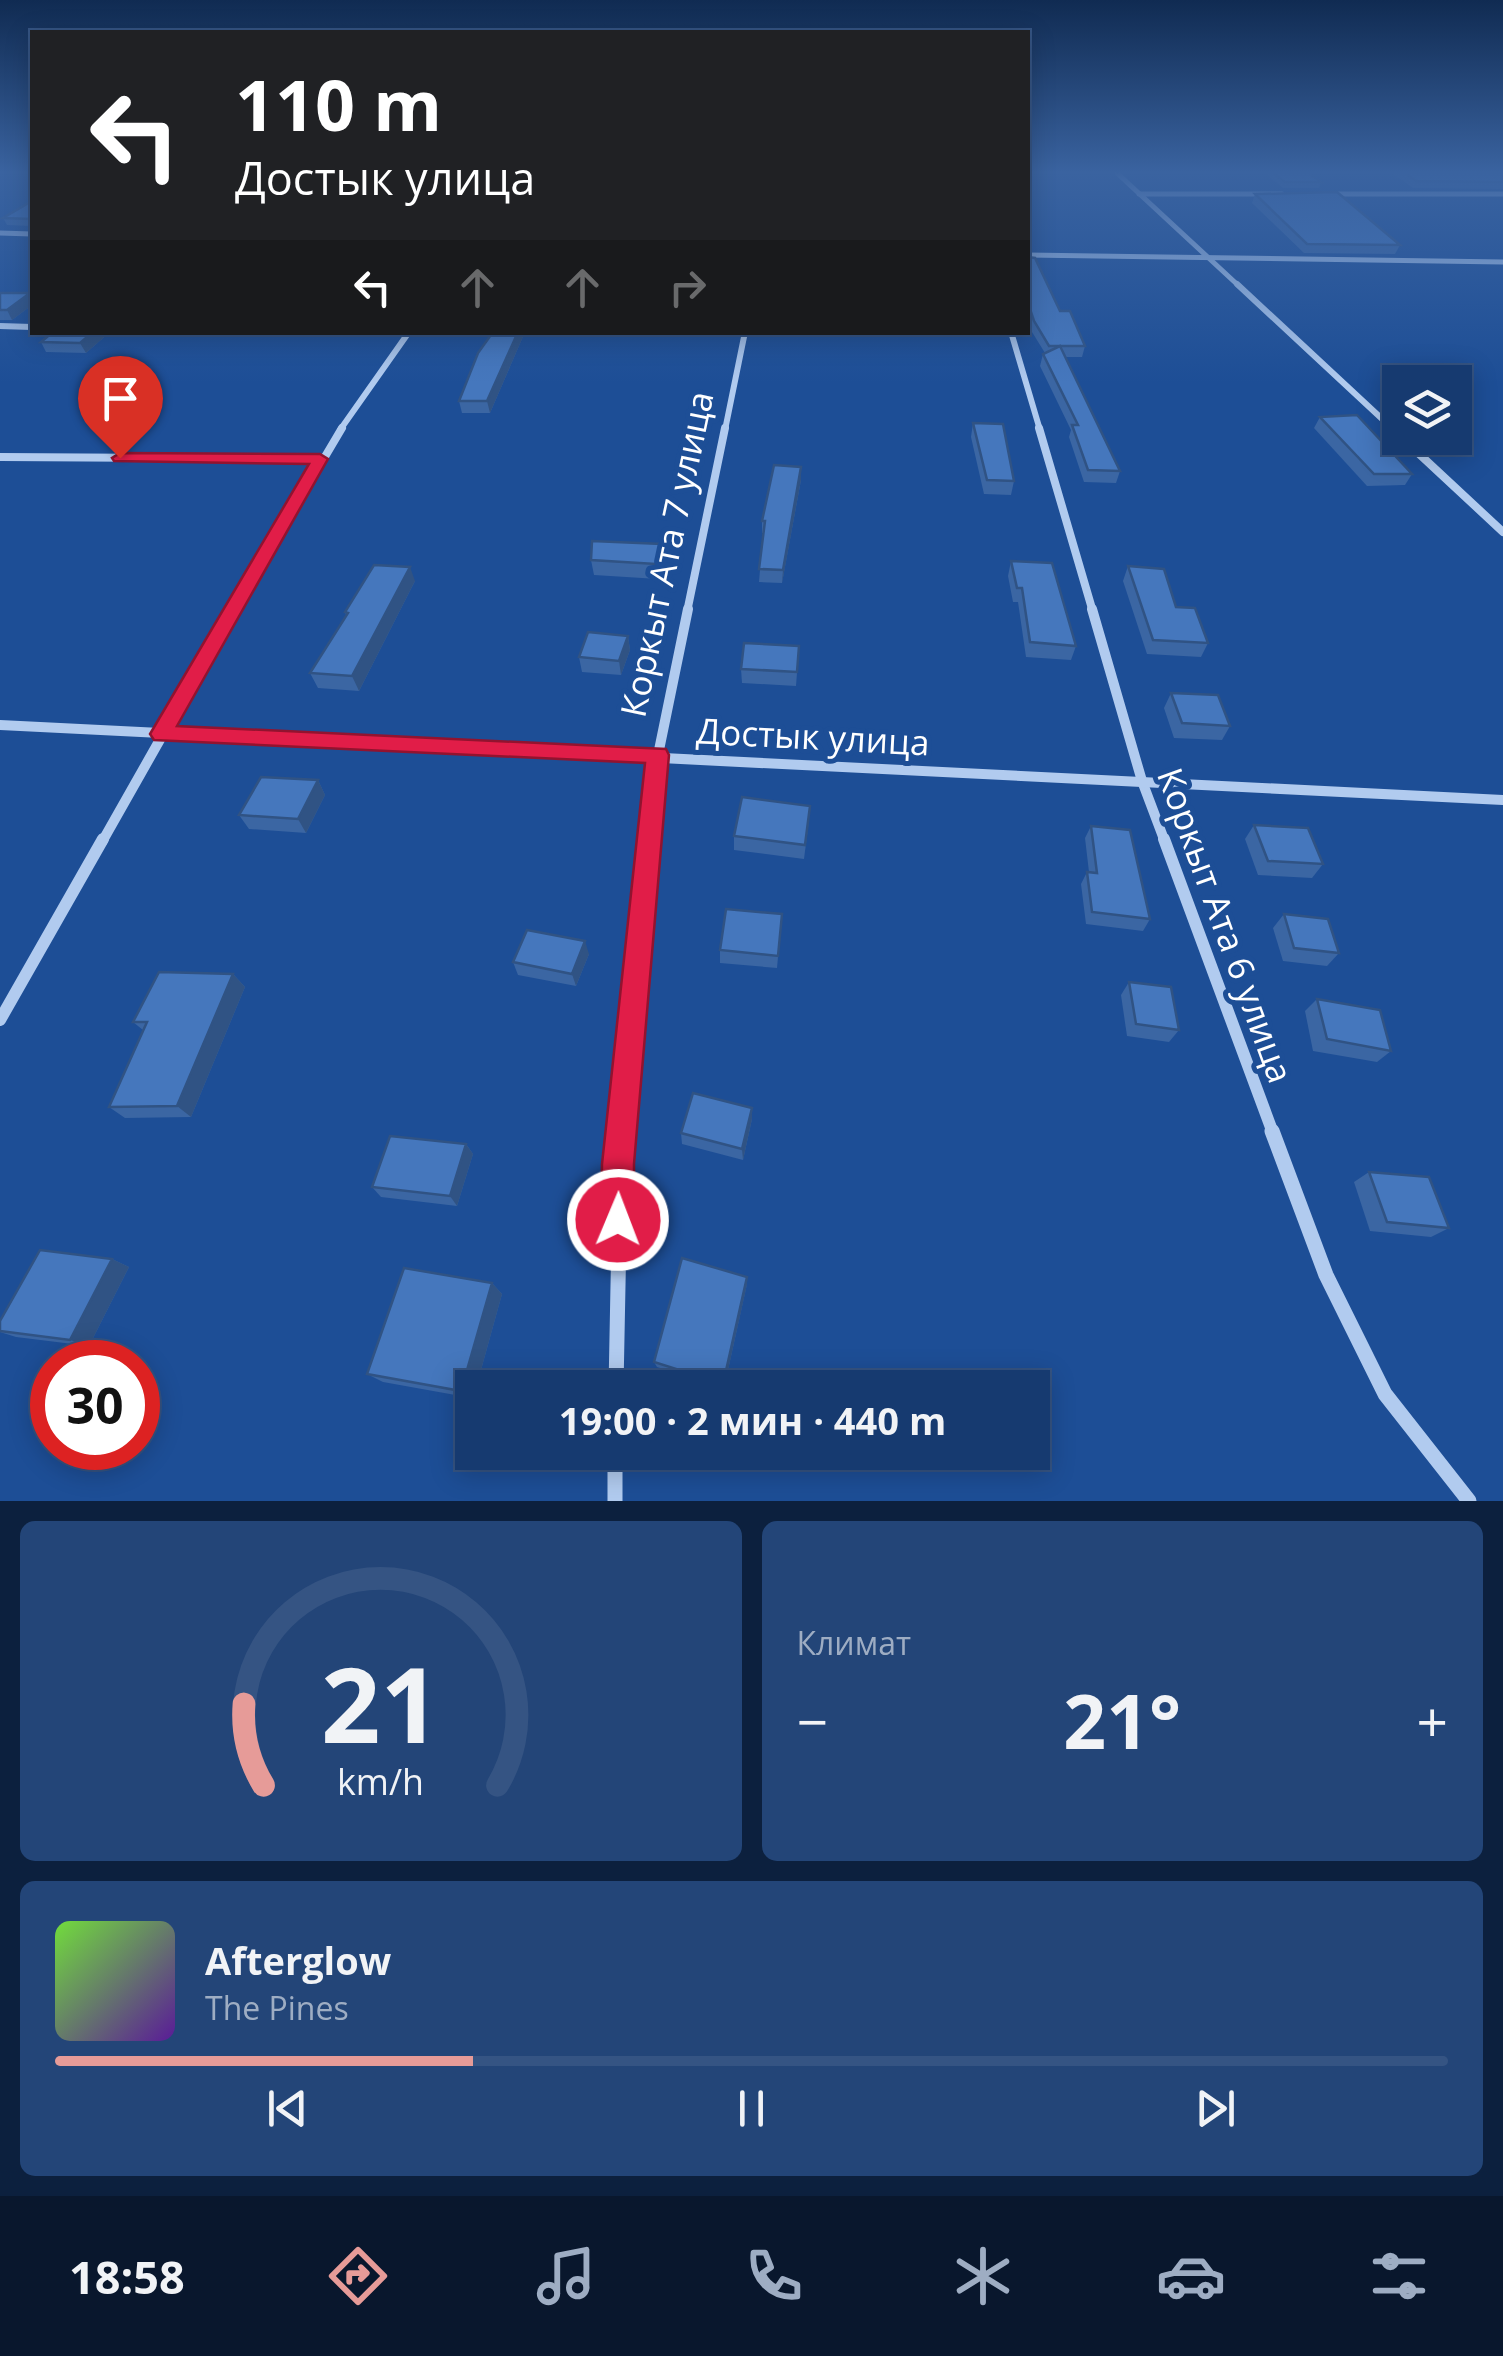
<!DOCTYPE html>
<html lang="ru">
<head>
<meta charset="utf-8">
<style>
	body { margin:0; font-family:"Open Sans",sans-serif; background:#234578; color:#f1f3f6; height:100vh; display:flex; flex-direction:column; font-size:38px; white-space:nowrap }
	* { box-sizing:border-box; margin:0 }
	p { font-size:32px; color:#9eadc3 }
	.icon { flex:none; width:55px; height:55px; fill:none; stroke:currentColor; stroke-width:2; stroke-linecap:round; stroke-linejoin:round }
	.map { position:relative; height:1501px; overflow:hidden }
	.details { display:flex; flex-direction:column; gap:20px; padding:20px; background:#0c203e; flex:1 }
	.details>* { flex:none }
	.guide { position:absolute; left:30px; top:30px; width:1000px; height:305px; border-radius:0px; box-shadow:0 5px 25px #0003,0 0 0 2px #355483; background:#202124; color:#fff; overflow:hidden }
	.fabs { position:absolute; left:1382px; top:365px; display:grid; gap:20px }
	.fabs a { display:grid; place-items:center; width:90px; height:90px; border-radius:0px; background:#163a70; box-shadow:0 5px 25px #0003,0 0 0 2px #355483; font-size:50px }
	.speed { position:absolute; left:30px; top:1340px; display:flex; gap:20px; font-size:50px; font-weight:700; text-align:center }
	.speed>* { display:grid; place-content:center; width:130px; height:130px; border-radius:50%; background:#163a70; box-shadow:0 5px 25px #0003,0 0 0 2px #355483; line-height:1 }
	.speed .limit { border:15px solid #d22; background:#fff; color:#111 }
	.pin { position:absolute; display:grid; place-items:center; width:85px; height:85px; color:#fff; margin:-102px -42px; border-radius:50% 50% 50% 0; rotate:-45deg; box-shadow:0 0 10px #0007 }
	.pin .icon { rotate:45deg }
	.me { position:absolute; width:110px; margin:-55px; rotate:1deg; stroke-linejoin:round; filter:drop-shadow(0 0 8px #0008) }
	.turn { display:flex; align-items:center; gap:35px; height:210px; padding:0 40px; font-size:45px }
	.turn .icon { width:130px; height:130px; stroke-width:2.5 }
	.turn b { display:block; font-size:70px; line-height:85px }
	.lanes { display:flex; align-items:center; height:95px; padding:0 40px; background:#0003; justify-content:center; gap:50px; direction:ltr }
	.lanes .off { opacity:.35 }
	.big { font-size:75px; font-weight:700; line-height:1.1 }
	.details .tile { flex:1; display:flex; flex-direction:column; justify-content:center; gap:15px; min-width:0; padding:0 35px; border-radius:15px; background:#234578 }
	.details .dial { align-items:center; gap:0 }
	.dial svg { height:260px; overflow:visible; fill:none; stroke:#355483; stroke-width:7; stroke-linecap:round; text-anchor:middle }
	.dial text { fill:#f1f3f6; stroke:none }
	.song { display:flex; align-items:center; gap:30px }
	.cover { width:120px; height:120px; border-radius:15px; background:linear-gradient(135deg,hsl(100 70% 55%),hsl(270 70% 35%)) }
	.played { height:10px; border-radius:5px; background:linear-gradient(90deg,#e69b98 30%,#355483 30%) }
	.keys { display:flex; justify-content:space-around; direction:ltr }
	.heat { display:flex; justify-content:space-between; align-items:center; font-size:55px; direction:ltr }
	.details .tiles { flex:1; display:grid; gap:20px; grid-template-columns:1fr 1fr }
	.tile:last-child { grid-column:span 2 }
	.trip { position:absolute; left:455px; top:1370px; width:595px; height:100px; border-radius:0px; background:#163a70; box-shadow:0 5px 25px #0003,0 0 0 2px #355483; font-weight:700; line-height:100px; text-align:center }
	.tabs { display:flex; height:160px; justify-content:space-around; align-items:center; background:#09172d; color:#9eadc3 }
	.tabs .icon { width:70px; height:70px }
	.tabs .active { color:#e69b98 }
	.tabs b { font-size:45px; color:#f1f3f6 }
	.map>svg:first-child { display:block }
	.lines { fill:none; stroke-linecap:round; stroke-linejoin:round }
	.minor-far5 { stroke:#b1cbef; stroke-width:5 }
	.minor-far4 { stroke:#b1cbef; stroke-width:6 }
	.minor-far3 { stroke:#b1cbef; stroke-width:8 }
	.minor-far2 { stroke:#b1cbef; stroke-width:10 }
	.minor-far1 { stroke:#b1cbef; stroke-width:12 }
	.minor { stroke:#b1cbef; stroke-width:15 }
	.wall { fill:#3b66a3 }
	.shaded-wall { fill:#305384 }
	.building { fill:#4577bd; stroke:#305384; stroke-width:2.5 }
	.route { fill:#e11d48; stroke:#92132f; stroke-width:2.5 }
	.labels { text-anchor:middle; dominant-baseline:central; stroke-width:10; stroke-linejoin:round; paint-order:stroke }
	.street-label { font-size:35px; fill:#fff; stroke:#1d4e96 }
</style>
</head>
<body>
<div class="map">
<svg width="1503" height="1501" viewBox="0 0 1503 1501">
	<rect width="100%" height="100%" fill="#1d4e96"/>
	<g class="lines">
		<!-- minor-far5 -->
		<g class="minor-far5">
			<polyline points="1117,173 1240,287"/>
			<polyline points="1139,194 1282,194"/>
			<polyline points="1329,194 1503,194"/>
			<polyline points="0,233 32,234"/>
			<polyline points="1028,255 1503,262"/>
		</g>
		<!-- minor-far4 -->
		<g class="minor-far4">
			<polyline points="1237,284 1394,430"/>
			<polyline points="0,326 32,327"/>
			<polyline points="362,332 409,333"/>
			<polyline points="1011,332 1040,430"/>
			<polyline points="340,430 409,332"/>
			<polyline points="725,430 745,332"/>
		</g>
		<!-- minor-far3 -->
		<g class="minor-far3">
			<polyline points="1039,428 1093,612"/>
			<polyline points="1391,428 1400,436"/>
			<polyline points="1402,438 1503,532"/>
			<polyline points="0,457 320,459"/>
			<polyline points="233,612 342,428"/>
			<polyline points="687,612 725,428"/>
		</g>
		<!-- minor-far2 -->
		<g class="minor-far2">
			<polyline points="1092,609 1142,781 1165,842"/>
			<polyline points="0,725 1503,800"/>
			<polyline points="102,842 234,609"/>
			<polyline points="650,842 658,755 688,609"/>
		</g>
		<!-- minor-far1 -->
		<g class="minor-far1">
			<polyline points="1164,839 1273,1133"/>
			<polyline points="0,1020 103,839"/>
			<polyline points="621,1133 650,839"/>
		</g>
		<!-- minor -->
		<g class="minor">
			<polyline points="1272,1131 1326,1275 1385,1394 1469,1501"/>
			<polyline points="616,1388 621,1131"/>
			<polyline points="615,1452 615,1501"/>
		</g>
	</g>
	<!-- wall -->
	<g class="wall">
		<polygon points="1265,173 1313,173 1312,175 1321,182 1319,188 1283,188"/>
		<polygon points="1392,173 1503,173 1503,189 1413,188"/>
		<polygon points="1255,194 1400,245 1395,254 1304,253 1252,203"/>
		<polygon points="32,201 32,226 7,225 3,218"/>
		<polygon points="1028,257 1060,311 1085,346 1082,357 1065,357 1120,471 1116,483 1084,482 1069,437 1071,430 1040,366 1043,354 1045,353 1032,332 1028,320"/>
		<polygon points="0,293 32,298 32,305 12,320 0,320"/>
		<polygon points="110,332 86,353 46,352 41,342"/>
		<polygon points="493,332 525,332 490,413 462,413 459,401"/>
		<polygon points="1320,417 1412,474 1405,485 1367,486 1314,428"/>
		<polygon points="973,423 1014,481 1011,495 984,494 971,437"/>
		<polygon points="801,467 801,480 782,583 759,582 763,533 762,533 762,521"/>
		<polygon points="663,559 658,579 594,575 591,560"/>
		<polygon points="1011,561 1076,646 1071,660 1026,657 1018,602 1013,602 1008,576"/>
		<polygon points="1128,566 1176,607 1208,643 1201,657 1147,654 1123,581"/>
		<polygon points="415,581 359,691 318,688 310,673 346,615 345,612"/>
		<polygon points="628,636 630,650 621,675 582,672 579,657"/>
		<polygon points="799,646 796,686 742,683 741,669"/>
		<polygon points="1171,693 1230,726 1222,740 1174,738 1164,708"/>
		<polygon points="318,780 325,795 306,833 249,829 239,815"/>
		<polygon points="809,820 804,859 734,850 734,836"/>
		<polygon points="1254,825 1323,864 1312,878 1258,875 1245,839"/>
		<polygon points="1091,826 1150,919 1143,931 1086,924 1081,884 1087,872 1089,872 1085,838"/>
		<polygon points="782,914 777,968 720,963 720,950"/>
		<polygon points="1284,914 1339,953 1327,966 1283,961 1273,928"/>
		<polygon points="589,954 576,986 518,975 513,962"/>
		<polygon points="233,974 245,987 191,1117 125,1118 109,1107 143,1030 133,1022"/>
		<polygon points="1129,982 1179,1030 1169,1042 1127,1036 1121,995"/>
		<polygon points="1317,999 1391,1051 1377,1062 1313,1051 1305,1011"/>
		<polygon points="752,1119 743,1160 682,1144 681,1133"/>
		<polygon points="466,1144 473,1154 457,1206 381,1197 372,1187"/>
		<polygon points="1369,1172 1449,1228 1431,1237 1370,1231 1354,1182"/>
		<polygon points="112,1259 129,1267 89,1346 16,1337 0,1332 0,1321"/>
		<polygon points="747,1277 747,1284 724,1388 657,1367 654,1362"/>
		<polygon points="492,1283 502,1294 476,1388 472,1388 472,1398 383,1382 367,1374"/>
	</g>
	<!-- shaded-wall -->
	<g class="shaded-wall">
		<polygon points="30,293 32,298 32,305 12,320 7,310"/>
		<polygon points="93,332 110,332 86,353 80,343"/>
		<polygon points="518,332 525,332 490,413 487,401"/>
		<polygon points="801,467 801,480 782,583 783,570"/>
		<polygon points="662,544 663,559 658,579 656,564"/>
		<polygon points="410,567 415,581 359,691 352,676"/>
		<polygon points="628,636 630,650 621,675 619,661"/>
		<polygon points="318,780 325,795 306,833 298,819"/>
		<polygon points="585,941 589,954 576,986 572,974"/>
		<polygon points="233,974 245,987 191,1117 177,1106"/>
		<polygon points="752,1108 752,1119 743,1160 742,1149"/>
		<polygon points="466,1144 473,1154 457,1206 450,1196"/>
		<polygon points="112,1259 129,1267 89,1346 70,1340"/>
		<polygon points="747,1277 747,1284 724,1388 723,1384"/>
		<polygon points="492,1283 502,1294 476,1388 472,1388 472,1398 461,1391"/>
	</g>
	<!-- building -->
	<g class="building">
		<polygon points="1273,173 1311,173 1310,174 1321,182 1285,182"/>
		<polygon points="1405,173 1503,173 1503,182 1416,181"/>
		<polygon points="1337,192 1400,245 1307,244 1255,194"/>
		<polygon points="32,201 32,219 3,218"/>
		<polygon points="1028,257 1035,258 1060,311 1070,311 1085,346 1049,346 1034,321 1028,303"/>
		<polygon points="0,293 30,293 7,310 0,310"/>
		<polygon points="53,332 93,332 80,343 41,342"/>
		<polygon points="493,332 518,332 487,401 459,401 478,353"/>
		<polygon points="1060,346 1120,471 1088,470 1072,425 1078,425 1043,354"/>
		<polygon points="1357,415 1412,474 1374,474 1320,417"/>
		<polygon points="973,423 1003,424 1014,481 987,480"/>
		<polygon points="774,465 801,467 783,570 759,569 765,521 762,521"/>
		<polygon points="592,541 662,544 656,564 591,560"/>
		<polygon points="1011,561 1052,563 1076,646 1030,642 1022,588 1017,588"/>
		<polygon points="374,565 410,567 352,676 310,673 348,613 345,612"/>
		<polygon points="1128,566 1164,569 1176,607 1195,608 1208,643 1153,640"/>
		<polygon points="588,632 628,636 619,661 579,657"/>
		<polygon points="744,643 799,646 797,672 741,669"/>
		<polygon points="1171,693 1218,695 1230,726 1182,723"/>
		<polygon points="261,777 318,780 298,819 239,815"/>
		<polygon points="742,797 810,806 805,845 734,836"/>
		<polygon points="1254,825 1308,828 1323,864 1268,861"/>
		<polygon points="1091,826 1130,830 1150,919 1092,912 1087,872 1097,873"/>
		<polygon points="726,909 782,914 778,956 720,950"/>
		<polygon points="1284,914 1328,919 1339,953 1294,948"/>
		<polygon points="527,930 585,941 572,974 513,962"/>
		<polygon points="159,972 233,974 177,1106 109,1107 147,1022 133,1022"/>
		<polygon points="1129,982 1171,987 1179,1030 1136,1024"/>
		<polygon points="1317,999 1380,1010 1391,1051 1327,1039"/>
		<polygon points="693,1093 752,1108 742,1149 681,1133"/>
		<polygon points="390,1136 466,1144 450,1196 372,1187"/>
		<polygon points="1369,1172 1429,1177 1449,1228 1387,1222"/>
		<polygon points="40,1250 112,1259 70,1340 0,1331 0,1321"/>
		<polygon points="682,1258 747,1277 723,1384 654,1362"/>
		<polygon points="404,1268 492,1283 461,1391 367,1374"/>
	</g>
	<!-- sky -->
	<linearGradient id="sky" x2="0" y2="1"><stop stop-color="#102b52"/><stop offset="0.45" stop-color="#3a63a0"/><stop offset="1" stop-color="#3a63a0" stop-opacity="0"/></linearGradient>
	<rect width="1503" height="383" fill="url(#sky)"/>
	<!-- route -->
	<polygon class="route" points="120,453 320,454 328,459 177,726 666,749 669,755 634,1164 634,1220 630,1232 618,1237 606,1232 601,1220 602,1164 645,763 154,740 150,734 309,464 114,461 112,458"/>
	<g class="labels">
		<!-- street labels -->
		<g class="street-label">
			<text transform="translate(666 554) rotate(-78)">Коркыт Ата 7 улица</text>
			<text transform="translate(813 736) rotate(3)">Достык улица</text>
			<text transform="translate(1226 925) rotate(70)">Коркыт Ата 6 улица</text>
		</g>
	</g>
</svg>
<div class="fabs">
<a><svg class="icon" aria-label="layers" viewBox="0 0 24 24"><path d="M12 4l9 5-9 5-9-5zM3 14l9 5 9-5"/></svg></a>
</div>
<div class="speed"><div class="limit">30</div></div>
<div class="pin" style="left:120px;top:458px;background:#d93025"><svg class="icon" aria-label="arrive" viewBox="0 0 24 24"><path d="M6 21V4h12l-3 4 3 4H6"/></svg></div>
<svg class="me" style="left:618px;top:1220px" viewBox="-20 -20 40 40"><circle r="17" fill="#e11d48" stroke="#fff" stroke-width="3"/><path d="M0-11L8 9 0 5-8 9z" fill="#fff"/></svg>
<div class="trip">19:00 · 2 мин · 440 m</div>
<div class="guide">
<div class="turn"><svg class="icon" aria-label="left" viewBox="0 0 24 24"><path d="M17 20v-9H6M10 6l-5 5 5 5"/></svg><div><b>110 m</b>Достык улица</div></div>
<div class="lanes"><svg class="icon" aria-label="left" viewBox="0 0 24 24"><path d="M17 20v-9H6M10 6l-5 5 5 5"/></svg><svg class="icon off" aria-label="ahead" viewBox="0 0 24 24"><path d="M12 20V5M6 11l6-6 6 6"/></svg><svg class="icon off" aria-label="ahead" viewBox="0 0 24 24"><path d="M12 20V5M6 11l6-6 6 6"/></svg><svg class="icon off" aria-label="right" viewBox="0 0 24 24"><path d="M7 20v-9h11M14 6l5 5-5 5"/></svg></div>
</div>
</div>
<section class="details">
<div class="tiles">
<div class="tile dial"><svg viewBox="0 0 100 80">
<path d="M14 69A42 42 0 1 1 86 69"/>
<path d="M14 69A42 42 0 0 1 8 44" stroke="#e69b98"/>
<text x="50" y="56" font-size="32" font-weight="700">21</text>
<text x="50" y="72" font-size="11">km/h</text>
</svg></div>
<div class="tile"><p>Климат</p>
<div class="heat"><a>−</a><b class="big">21°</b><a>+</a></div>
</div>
<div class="tile">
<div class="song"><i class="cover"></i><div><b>Afterglow</b><p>The Pines</p></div></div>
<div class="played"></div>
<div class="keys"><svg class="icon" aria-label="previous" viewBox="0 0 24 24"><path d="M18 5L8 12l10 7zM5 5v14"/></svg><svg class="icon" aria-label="pause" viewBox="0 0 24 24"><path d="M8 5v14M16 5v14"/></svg><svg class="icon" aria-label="next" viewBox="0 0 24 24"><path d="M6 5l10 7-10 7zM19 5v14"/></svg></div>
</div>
</div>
</section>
<nav class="tabs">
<b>18:58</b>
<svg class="icon active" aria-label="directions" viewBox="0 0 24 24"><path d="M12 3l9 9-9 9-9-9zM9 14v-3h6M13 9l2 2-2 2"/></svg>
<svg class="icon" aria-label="music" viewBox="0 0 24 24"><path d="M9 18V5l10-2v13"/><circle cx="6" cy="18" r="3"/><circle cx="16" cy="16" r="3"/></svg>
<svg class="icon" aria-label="phone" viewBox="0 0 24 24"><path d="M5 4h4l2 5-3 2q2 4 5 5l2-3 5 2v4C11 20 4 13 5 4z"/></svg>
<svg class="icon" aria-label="climate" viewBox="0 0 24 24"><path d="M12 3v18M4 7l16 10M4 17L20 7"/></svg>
<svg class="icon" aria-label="car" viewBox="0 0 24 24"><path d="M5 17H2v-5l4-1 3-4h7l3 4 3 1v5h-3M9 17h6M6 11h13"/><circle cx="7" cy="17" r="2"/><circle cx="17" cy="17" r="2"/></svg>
<svg class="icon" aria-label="filters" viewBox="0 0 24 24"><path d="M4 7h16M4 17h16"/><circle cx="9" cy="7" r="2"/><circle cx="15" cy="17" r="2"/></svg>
</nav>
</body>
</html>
